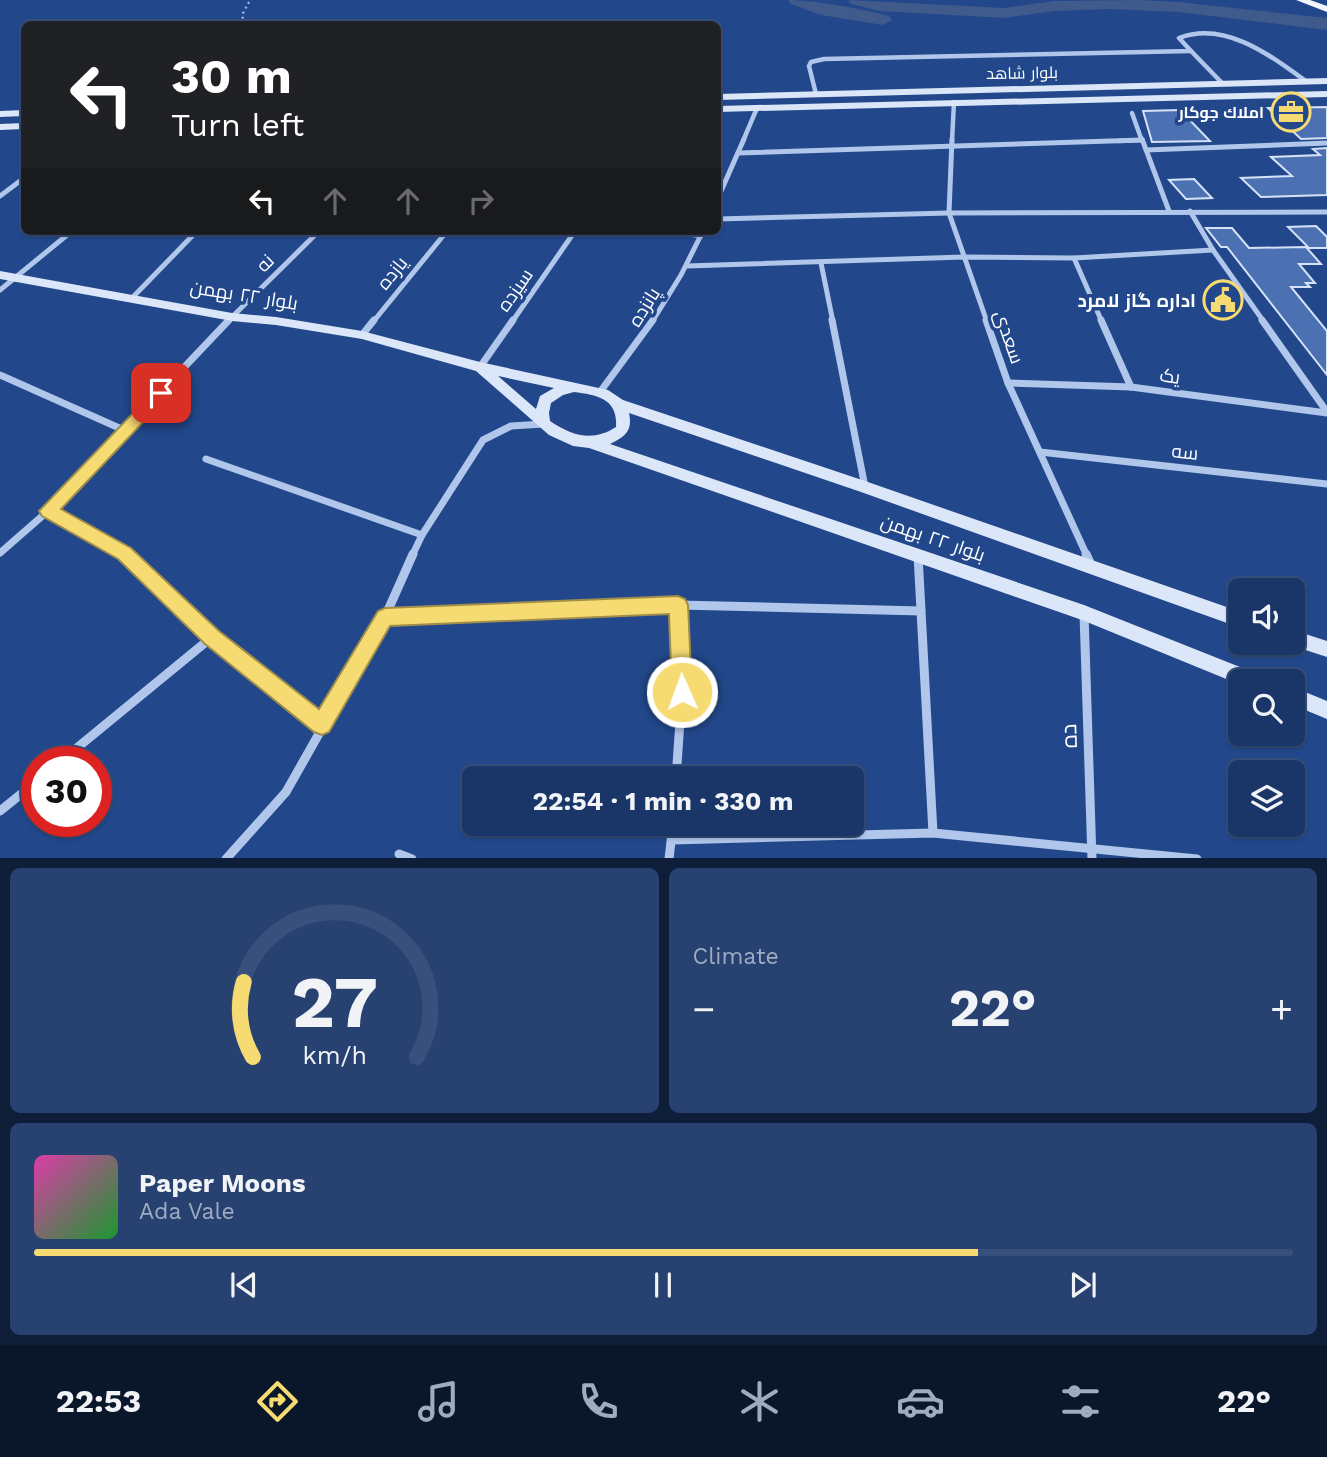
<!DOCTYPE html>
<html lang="en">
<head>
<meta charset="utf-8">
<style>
	body { margin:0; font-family:"Work Sans",Cairo,sans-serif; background:#274171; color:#f1f3f6; height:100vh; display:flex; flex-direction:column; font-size:26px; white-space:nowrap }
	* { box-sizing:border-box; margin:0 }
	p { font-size:23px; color:#9fabc0 }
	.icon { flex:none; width:38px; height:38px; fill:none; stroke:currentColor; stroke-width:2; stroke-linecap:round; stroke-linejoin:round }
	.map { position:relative; height:858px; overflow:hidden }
	.panel { display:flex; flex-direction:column; gap:10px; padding:10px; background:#0e1e39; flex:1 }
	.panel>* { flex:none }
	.hud { position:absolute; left:21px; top:21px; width:700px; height:214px; border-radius:10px; box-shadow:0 2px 5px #0004,0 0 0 2px #38507c; background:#202124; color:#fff; overflow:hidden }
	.tools { position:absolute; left:1228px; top:578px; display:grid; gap:14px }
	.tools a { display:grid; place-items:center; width:77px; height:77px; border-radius:10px; background:#1a3668; box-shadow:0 2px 5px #0004,0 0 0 2px #38507c; font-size:35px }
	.speed { position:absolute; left:21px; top:746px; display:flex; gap:14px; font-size:35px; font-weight:700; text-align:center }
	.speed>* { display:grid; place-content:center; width:91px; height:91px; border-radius:50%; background:#1a3668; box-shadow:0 2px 5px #0004,0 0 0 2px #38507c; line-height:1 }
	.speed .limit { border:10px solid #d22; background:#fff; color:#111 }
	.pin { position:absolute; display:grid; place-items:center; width:60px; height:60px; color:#fff; margin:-30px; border-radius:14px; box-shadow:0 4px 10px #0006 }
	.me { position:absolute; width:77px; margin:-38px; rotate:358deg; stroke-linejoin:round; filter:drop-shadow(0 0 5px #0008) }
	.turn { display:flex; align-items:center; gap:24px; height:147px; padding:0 35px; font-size:32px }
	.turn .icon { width:91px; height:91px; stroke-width:2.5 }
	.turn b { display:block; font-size:49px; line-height:60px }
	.lanes { display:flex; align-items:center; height:66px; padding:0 35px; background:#0003; justify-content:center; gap:35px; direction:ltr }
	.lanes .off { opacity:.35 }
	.big { font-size:52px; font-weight:700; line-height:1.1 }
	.panel .widget { flex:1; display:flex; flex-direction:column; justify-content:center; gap:10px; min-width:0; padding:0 24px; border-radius:10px; background:#274171 }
	.panel .dial { align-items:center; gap:0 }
	.dial svg { height:182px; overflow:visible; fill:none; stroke:#38507c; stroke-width:7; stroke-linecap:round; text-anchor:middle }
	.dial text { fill:#f1f3f6; stroke:none }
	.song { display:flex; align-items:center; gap:21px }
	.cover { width:84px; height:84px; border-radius:10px; background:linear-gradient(135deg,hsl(320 70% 55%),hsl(130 70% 35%)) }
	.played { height:7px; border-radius:4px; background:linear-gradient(90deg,#f6db72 75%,#38507c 75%) }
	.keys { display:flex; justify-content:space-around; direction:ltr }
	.heat { display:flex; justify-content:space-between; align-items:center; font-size:38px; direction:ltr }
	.panel .tiles { flex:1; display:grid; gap:10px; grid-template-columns:1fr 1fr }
	.widget:last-child { grid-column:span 2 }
	.trip { position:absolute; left:462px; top:766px; width:402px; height:70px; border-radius:10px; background:#1a3668; box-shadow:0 2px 5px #0004,0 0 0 2px #38507c; font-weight:700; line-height:70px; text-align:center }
	.menu { display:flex; height:112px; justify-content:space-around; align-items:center; background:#0a162a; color:#9fabc0 }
	.menu .icon { width:49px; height:49px }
	.menu .current { color:#f6db72 }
	.menu b { font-size:32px; color:#f1f3f6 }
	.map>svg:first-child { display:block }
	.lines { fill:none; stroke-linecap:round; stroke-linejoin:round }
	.river { fill:#3f5a8b; fill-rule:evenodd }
	.building { fill:#4b71b2; stroke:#d5e2f8; stroke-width:2 }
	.path { stroke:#b0c6eb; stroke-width:2; stroke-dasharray:2 3.5; stroke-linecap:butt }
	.street-far3 { stroke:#b0c6eb; stroke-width:4.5 }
	.street-far2 { stroke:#b0c6eb; stroke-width:5 }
	.street-far1 { stroke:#b0c6eb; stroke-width:7 }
	.street { stroke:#b0c6eb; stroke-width:9 }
	.secondary { fill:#dbe6f8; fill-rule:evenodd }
	.primary { fill:#f4f7fe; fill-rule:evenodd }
	.route { fill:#f6db72; stroke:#a08e4a; stroke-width:2 }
	.labels { text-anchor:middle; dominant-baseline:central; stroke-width:7; stroke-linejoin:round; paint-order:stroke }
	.far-street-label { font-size:16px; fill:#fff; stroke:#22488b }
	.far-poi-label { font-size:16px; font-weight:bold; fill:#fff; stroke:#22488b; text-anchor:end }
	.street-label { font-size:19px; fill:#fff; stroke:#22488b }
	.poi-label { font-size:19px; font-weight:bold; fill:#fff; stroke:#22488b; text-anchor:end }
	.near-street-label { font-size:23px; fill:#fff; stroke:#22488b }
</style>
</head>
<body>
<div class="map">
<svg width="1327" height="859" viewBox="0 0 1327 859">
	<rect width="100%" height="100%" fill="#22488b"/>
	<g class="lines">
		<!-- river -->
		<g class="river">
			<path d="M788 0C816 0 861 9 889 16L892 20 883 25 821 15 791 4Z"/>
			<polygon points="848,0 1004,8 1054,1 1139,0 1178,2 1327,18 1327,30 1178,12 1110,9 1054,11 1004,18 880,11 851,4"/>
		</g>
	</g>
	<!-- building -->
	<g class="building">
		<polygon points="1327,107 1327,138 1301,139 1268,108"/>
		<polygon points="1180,110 1210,141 1152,142 1143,111"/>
		<polygon points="1327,148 1327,195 1261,197 1241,178 1292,176 1271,157 1320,155 1313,149"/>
		<polygon points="1194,179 1212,198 1186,199 1169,180"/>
		<polygon points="1316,226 1327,237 1327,248 1309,248 1288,227"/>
		<polygon points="1206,228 1232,228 1249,248 1306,247 1321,264 1299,264 1315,283 1306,283 1310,287 1291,287 1327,331 1327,375 1227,247 1221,247"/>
	</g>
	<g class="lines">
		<!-- path -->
		<polyline class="path" points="244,24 242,15 250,0"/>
		<!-- street-far3 -->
		<g class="street-far3">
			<polyline points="1191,51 1223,84"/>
			<path d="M816 94 809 66 811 62 824 59 1191 51 1179 38C1225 20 1271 56 1307 82"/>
			<polyline points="1132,113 1142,141"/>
			<polyline points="743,141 757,108"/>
			<polyline points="952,141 954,102"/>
			<polyline points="1118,141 1142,140"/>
		</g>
		<!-- street-far2 -->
		<g class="street-far2">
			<polyline points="952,139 949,213 987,322"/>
			<polyline points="1142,139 1169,211"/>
			<polyline points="1146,150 1327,143"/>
			<polyline points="738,153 1142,140"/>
			<polyline points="0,196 24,178"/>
			<polyline points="718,198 744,139"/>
			<polyline points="1190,211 1213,250 1264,322"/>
			<polyline points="718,219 949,213 1327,212"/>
			<polyline points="672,231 701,236"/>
			<polyline points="1074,258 1102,322"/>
			<polyline points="821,263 833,322"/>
			<polyline points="687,266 964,257 1074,258 1213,250"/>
			<polyline points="0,290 72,231"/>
			<polyline points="132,298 197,231"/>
			<polyline points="227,322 319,231"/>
			<polyline points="373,322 447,231"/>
			<polyline points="512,322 575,231"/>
			<polyline points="652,322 681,275 703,231"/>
		</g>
		<!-- street-far1 -->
		<g class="street-far1">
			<polyline points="832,320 865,487"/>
			<polyline points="986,320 1008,383 1087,556"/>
			<polyline points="1101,320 1131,387"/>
			<polyline points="1262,320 1327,412"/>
			<polyline points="362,335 374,320"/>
			<polyline points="480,367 513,320"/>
			<polyline points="0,375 126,431"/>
			<polyline points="1008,383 1131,387 1327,413"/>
			<polyline points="600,392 653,320"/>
			<polyline points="1040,452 1327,484"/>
			<polyline points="206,459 422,535"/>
			<polyline points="48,511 127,556"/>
			<polyline points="0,553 48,511 229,320"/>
			<polyline points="412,556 422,535 483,440 511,426 544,424"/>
		</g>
		<!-- street -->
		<g class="street">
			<polyline points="125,554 212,637"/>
			<polyline points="1086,554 1092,567"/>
			<polyline points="918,555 933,833"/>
			<polyline points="1084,614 1092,859"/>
			<polyline points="385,617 679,605 921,611"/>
			<polyline points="61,761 212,637 322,725"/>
			<polyline points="676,779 682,692 679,605"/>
			<polyline points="0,811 37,781"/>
			<polyline points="672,840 933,833 1197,859"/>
			<polyline points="399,854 412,859"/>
			<polyline points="226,859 286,792 385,617 413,554"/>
			<polyline points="669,859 673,824"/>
		</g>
		<!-- secondary -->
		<g class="secondary">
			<polygon points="1327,78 1327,84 718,100 718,94"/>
			<polygon points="1327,91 1327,97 718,112 718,106"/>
			<polygon points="24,110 24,116 0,117 0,111"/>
			<polygon points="24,123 24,129 0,130 0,124"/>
			<path d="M0 271 232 313 276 317 362 331 480 362 608 390 623 400 865 481 1241 612V628L861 492 629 413C633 431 625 437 610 444L1084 605 1260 675 1263 681H1241V685L1082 620 589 448 573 446 549 435 476 371 362 339 276 325 232 321 0 279ZM498 376 554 388 540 396 536 409ZM574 392C598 395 618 399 616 427 593 442 572 436 550 421L549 413 551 403 563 395Z"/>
			<polygon points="1293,630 1327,641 1327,657 1287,644 1293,642"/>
			<polygon points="1293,687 1327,701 1327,719 1293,705"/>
		</g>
		<!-- primary -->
		<polygon class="primary" points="1296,0 1310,0 1327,6 1327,12"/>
	</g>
	<!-- route -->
	<polygon class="route" points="161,387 167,389 169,393 167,397 61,509 131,548 219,631 319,709 378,611 385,608 678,596 685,599 688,605 692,692 689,700 682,703 675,700 672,692 669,614 390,626 329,732 322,735 314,732 205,644 118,559 42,516 39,511 156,389"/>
	<!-- icons -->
	<defs>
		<g id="office-ring" transform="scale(2.0125)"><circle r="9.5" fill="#22488b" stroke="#f6db72" stroke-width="1.5"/><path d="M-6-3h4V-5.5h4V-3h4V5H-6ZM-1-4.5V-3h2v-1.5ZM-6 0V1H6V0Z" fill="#f6db72"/></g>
		<g id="civic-ring" transform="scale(2.0125)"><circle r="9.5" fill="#22488b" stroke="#f6db72" stroke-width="1.5"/><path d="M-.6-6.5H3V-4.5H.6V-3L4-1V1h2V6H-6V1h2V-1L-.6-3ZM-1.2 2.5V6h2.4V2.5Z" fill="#f6db72"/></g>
	</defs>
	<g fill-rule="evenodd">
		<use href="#office-ring" x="1291" y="112"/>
		<use href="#civic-ring" x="1223" y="300"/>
	</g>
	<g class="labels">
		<!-- far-street labels -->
		<g class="far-street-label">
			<text transform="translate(1022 73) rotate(-1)">بلوار شاهد</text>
		</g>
		<!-- far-poi labels -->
		<g class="far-poi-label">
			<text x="1264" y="112">املاك جوكار</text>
		</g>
		<!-- street labels -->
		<g class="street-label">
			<text transform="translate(265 263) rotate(-45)">نه</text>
			<text transform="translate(392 273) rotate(-51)">یازده</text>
			<text transform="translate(515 290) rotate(-55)">سیزده</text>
			<text transform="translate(244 295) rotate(9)">بلوار ۲۲ بهمن</text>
			<text transform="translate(644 307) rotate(-58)">پانزده</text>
			<text transform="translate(1009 337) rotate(71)">سعدی</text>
			<text transform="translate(1170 376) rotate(8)">یک</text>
			<text transform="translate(1185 452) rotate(6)">سه</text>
			<text transform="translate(933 538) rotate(19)">بلوار ۲۲ بهمن</text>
		</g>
		<!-- poi labels -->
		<g class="poi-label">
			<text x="1196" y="300">اداره گاز لامرد</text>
		</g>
		<!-- near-street labels -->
		<g class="near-street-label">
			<text transform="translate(1069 736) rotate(-92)">ده</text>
		</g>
	</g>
</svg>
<div class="tools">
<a><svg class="icon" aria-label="sound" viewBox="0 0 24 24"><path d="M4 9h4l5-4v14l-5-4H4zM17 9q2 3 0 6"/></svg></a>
<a><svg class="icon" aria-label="search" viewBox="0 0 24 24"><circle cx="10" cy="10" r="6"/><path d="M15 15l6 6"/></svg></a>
<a><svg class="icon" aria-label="layers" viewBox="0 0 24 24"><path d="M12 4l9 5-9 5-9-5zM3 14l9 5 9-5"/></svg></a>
</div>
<div class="speed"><div class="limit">30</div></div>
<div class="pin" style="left:161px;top:393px;background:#d93025"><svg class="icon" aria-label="arrive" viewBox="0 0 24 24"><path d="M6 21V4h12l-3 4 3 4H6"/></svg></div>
<svg class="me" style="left:682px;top:692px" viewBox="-20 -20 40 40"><circle r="17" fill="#f6db72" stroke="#fff" stroke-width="3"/><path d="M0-11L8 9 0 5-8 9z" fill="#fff"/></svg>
<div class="trip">22:54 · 1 min · 330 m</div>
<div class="hud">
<div class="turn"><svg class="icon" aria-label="left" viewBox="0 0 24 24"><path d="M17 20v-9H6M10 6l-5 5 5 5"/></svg><div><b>30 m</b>Turn left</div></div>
<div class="lanes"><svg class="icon" aria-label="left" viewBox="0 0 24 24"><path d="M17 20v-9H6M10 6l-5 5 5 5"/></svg><svg class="icon off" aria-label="ahead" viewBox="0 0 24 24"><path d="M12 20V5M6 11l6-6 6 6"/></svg><svg class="icon off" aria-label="ahead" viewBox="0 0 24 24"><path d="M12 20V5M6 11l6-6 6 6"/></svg><svg class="icon off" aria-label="right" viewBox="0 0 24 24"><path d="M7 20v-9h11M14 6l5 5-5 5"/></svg></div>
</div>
</div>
<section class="panel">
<div class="tiles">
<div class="widget dial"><svg viewBox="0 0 100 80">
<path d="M14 69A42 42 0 1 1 86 69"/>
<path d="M14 69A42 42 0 0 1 10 36" stroke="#f6db72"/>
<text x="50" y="56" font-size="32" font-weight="700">27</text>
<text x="50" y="72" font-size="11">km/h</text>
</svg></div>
<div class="widget"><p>Climate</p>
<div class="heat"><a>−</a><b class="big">22°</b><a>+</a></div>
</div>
<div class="widget">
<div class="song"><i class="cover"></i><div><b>Paper Moons</b><p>Ada Vale</p></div></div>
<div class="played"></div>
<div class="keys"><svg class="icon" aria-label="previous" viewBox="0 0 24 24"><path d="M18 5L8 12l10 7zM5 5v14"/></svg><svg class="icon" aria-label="pause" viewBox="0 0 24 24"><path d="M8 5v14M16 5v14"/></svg><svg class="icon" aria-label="next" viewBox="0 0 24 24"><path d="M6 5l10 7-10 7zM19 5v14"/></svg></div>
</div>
</div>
</section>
<nav class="menu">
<b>22:53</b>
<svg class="icon current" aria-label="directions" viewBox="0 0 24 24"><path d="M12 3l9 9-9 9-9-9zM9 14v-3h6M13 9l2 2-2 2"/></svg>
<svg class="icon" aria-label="music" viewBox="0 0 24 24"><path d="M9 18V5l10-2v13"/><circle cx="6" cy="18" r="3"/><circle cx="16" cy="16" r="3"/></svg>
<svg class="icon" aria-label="phone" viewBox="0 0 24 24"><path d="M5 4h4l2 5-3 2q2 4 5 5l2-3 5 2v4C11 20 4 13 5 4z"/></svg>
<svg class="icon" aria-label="climate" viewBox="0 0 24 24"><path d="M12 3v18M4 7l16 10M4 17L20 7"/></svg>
<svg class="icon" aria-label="car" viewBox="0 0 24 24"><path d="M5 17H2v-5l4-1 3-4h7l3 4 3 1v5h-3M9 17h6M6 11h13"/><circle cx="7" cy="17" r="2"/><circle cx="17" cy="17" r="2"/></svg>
<svg class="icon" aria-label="filters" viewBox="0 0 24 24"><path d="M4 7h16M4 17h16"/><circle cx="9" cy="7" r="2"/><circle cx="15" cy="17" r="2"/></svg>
<b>22°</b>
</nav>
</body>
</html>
